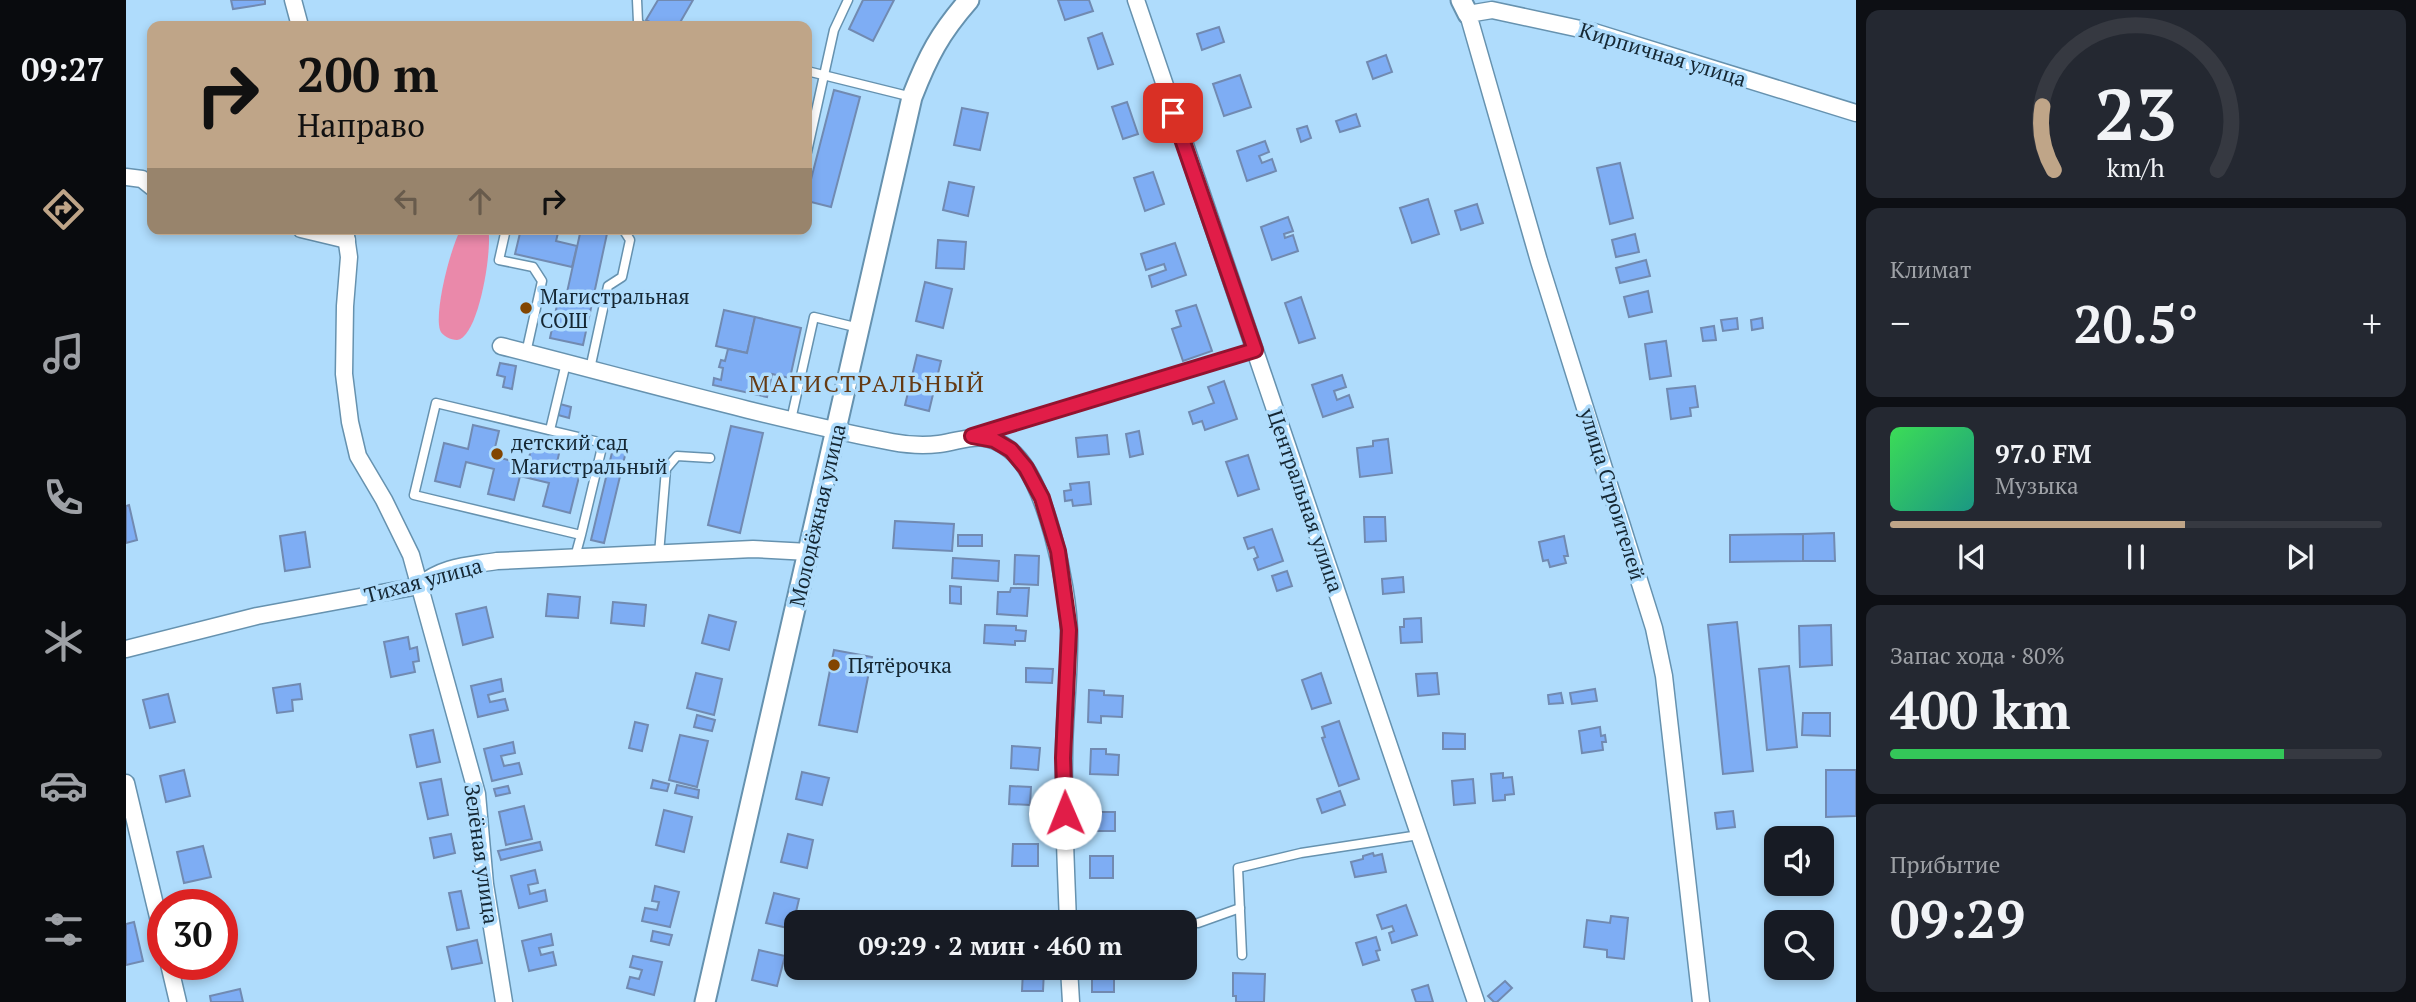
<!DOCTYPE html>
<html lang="ru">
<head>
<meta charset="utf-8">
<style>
	body { margin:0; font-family:"PT Serif",serif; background:#242831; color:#f1f3f6; height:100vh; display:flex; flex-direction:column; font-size:26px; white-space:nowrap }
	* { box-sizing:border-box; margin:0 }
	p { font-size:23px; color:#9ea1a6 }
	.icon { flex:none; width:38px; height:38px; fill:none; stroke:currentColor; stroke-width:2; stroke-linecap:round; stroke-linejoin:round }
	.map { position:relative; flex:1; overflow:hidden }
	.details { display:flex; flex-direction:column; gap:10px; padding:10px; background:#0d0f14; width:560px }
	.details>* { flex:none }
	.banner { position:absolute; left:21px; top:21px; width:665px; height:214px; border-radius:14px; box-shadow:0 4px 10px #0003; background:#bfa588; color:#111; overflow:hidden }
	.controls { position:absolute; left:1638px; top:826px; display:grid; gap:14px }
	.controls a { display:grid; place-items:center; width:70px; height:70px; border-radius:14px; background:#171b24; box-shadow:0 4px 10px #0003; font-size:35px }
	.speed { position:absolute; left:21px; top:889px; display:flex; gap:14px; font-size:35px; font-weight:700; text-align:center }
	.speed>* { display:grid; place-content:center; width:91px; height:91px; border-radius:50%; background:#171b24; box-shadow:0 4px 10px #0003; line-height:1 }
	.speed .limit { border:10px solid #d22; background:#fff; color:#111 }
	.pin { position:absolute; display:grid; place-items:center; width:60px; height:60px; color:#fff; margin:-30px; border-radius:14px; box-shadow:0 4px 10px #0006 }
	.me { position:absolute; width:77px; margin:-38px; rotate:359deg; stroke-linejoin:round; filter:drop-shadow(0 0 5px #0008) }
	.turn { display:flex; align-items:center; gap:24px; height:147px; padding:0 35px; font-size:32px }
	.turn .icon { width:91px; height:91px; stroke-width:2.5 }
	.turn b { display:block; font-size:49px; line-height:60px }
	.lanes { display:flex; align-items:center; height:66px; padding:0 35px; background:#0003; justify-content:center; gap:35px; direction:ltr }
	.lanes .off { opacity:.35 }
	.big { font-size:52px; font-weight:700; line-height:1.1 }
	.details .card { flex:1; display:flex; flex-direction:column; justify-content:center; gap:10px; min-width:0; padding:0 24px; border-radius:14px; background:#242831 }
	.details .dial { align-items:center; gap:0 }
	.dial svg { height:182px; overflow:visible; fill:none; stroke:#363941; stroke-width:7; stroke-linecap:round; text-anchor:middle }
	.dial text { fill:#f1f3f6; stroke:none }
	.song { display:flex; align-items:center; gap:21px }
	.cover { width:84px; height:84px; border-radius:10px; background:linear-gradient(135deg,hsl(130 70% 55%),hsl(170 70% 35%)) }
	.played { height:7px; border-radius:4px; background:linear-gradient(90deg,#bfa588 60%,#363941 60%) }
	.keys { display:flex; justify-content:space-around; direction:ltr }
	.heat { display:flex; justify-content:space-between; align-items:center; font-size:38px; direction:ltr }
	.charge { height:10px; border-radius:5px; background:linear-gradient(90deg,#34c759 80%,#363941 0) }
	.trip { position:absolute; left:658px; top:910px; width:413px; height:70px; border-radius:14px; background:#171b24; box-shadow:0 4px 10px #0003; font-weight:700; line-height:70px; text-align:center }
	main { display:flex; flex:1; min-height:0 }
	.tabs { display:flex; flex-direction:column; width:126px; justify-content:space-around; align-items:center; background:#090b0e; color:#9ea1a6 }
	.tabs .icon { width:49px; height:49px }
	.tabs .on { color:#bfa588 }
	.tabs b { font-size:32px; color:#f1f3f6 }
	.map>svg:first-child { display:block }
	.green { fill:#ea89aa }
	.building { fill:#7eadf4; stroke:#718ab1; stroke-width:2 }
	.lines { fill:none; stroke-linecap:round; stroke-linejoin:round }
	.service-casing { stroke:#6692af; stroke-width:11 }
	.minor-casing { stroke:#6692af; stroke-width:19 }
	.tertiary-casing { stroke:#6692af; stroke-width:23 }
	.service { stroke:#fff; stroke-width:8 }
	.minor { stroke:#fff; stroke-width:16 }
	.tertiary { stroke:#fff; stroke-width:19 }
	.route-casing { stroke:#92132f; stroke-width:18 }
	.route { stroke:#e11d48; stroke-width:12 }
	.poi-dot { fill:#824501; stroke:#afdcfc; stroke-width:2.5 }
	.labels { text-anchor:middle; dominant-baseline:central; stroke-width:7; stroke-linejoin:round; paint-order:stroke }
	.street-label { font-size:21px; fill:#152733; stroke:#afdcfc }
	.poi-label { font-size:21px; fill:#152733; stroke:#afdcfc; text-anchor:start }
	.quarter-label { font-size:24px; letter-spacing:2px; fill:#653a13; stroke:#afdcfc }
</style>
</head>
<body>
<main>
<nav class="tabs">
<b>09:27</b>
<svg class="icon on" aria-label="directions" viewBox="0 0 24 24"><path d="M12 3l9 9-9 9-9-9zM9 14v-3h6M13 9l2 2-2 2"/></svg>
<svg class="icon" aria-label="music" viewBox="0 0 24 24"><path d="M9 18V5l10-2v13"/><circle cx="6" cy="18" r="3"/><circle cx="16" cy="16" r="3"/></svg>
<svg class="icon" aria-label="phone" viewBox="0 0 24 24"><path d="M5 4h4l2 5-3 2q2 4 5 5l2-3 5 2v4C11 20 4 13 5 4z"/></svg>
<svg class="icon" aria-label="climate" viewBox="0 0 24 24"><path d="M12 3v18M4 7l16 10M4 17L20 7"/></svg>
<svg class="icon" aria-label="car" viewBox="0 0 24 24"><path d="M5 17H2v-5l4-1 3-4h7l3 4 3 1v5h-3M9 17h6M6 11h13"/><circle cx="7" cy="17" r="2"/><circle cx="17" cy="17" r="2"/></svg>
<svg class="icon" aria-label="filters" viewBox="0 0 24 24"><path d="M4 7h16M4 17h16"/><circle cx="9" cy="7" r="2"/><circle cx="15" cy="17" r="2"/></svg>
</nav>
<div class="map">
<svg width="1730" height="1002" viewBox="0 0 1730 1002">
	<rect width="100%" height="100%" fill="#afdcfc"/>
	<!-- green -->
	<path class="green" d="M335 229H362C367 246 353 338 331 340 325 340 316 336 314 330 308 311 325 246 335 229Z"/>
	<!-- building -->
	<g class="building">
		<polygon points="105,0 139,0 139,4 107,9"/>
		<polygon points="532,0 567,0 552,26 531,26 520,20"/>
		<polygon points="737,0 768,0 747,41 723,29"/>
		<polygon points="932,0 963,0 967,11 939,20"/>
		<polygon points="1093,27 1098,42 1076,50 1071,34"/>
		<polygon points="976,33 987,64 972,69 962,38"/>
		<polygon points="1260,55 1266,72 1247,79 1241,62"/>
		<polygon points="1114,75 1125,107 1098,116 1087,84"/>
		<polygon points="708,90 734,97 705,207 681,201 681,195"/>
		<polygon points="1001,102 1012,134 997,139 986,107"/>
		<polygon points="836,108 862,113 854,150 828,145"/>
		<polygon points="1230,114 1234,126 1214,132 1210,121"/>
		<polygon points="1181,126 1185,138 1175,142 1171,129"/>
		<polygon points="1139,141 1143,152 1133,156 1136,163 1146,159 1150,171 1121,181 1111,151"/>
		<polygon points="1494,163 1507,218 1484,224 1471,168"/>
		<polygon points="1027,172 1038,204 1019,211 1008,178"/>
		<polygon points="823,182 848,187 842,216 817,210"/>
		<polygon points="1302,199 1313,234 1286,243 1274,208"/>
		<polygon points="1351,204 1357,223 1335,230 1329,211"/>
		<polygon points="1162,217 1167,231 1158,234 1159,238 1167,235 1172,251 1146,260 1135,227"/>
		<polygon points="395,229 433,229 430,241 451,246 446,267 389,254"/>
		<polygon points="455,229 482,229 457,345 424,338 431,305 438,306"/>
		<polygon points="1509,234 1513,252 1490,257 1486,240"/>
		<polygon points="812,240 840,242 838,269 810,268"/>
		<polygon points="1049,243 1060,275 1026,287 1023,276 1040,270 1038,264 1020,270 1015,254"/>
		<polygon points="1520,260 1524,276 1494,283 1490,268"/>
		<polygon points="799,282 826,289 817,328 790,321"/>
		<polygon points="1522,291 1526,312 1503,317 1498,297"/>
		<polygon points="1175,297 1189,338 1173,343 1159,303"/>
		<polygon points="1070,305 1086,351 1057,361 1046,329 1055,326 1050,311"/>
		<polygon points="598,310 629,317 621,353 590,346"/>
		<polygon points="629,317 675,328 664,378 646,374 641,397 587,385 588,378 595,380 597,368 593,367 595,360 599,361 602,349 621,353"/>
		<polygon points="1611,318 1612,329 1597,331 1595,320"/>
		<polygon points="1636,318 1637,328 1626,330 1625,320"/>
		<polygon points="1588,326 1590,340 1577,341 1575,328"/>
		<polygon points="1540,341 1545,376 1524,379 1519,344"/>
		<polygon points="791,355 815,361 803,411 779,405"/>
		<polygon points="374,363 390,366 386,389 377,387 379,377 371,375"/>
		<polygon points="1216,375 1220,387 1208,391 1211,400 1223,395 1227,407 1197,417 1186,385"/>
		<polygon points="1098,381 1111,419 1079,430 1076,421 1067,424 1063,412 1088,403 1082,387"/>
		<polygon points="1569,386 1572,407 1564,408 1565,416 1545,419 1541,389"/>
		<polygon points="434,404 445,407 443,418 432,415"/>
		<polygon points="347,425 373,431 367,456 401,465 408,439 435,445 429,471 453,477 444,513 417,506 423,483 394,476 388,500 362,494 368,469 340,462 334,487 309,481 318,443 342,449"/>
		<polygon points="605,426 637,433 614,533 582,525"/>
		<polygon points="1013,431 1017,454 1004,457 1000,434"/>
		<polygon points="981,435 983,454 952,457 950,438"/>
		<polygon points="1262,439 1266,473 1234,477 1231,448 1247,446 1247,441"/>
		<polygon points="489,440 502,443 478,543 465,540"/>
		<polygon points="1122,455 1133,489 1112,496 1100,462"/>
		<polygon points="963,482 965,504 947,506 946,500 939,501 938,491 945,490 944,484"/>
		<polygon points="3,505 11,540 0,543 0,506"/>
		<polygon points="1238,517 1259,517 1260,541 1239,542"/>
		<polygon points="769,521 828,524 826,551 767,548"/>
		<polygon points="1146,529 1157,561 1132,570 1128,559 1132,557 1128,547 1122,549 1118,538"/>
		<polygon points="179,532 184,567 159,571 154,536"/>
		<polygon points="1708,533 1709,561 1677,561 1677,534"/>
		<polygon points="1677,534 1677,561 1604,562 1604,535"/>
		<rect x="832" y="535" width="24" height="11"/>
		<polygon points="1438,536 1442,556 1438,556 1440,563 1424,567 1422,560 1417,561 1413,542"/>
		<polygon points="889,555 913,556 912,585 888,584"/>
		<polygon points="827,558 873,561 872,581 826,578"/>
		<polygon points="1161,571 1166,586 1151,591 1146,576"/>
		<polygon points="1277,577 1278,592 1257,594 1256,579"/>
		<polygon points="824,586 835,587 835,604 824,603"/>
		<polygon points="885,588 903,588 901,616 871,614 872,592 884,592"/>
		<polygon points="422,594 454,597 452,618 420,616"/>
		<polygon points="487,602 520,605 518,626 485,623"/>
		<polygon points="360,607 367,637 337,645 330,614"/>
		<polygon points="583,615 610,622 603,650 576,643"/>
		<polygon points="1295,618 1296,642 1275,643 1274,627 1278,627 1278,619"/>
		<polygon points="1611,622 1627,771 1597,774 1582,625"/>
		<polygon points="859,625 890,626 890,630 900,631 899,641 889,641 889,645 858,643"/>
		<polygon points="1705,625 1706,665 1674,667 1673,626"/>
		<polygon points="282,637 284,649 291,647 293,661 287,662 289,672 265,677 258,642"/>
		<polygon points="708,650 746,657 731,732 693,725"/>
		<polygon points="1663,666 1671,747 1641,750 1633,669"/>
		<polygon points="900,668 927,669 926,683 900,682"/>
		<polygon points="570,673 596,679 588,715 561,708"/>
		<polygon points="1195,673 1205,703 1186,709 1176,680"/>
		<polygon points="1311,673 1313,694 1292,696 1290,674"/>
		<polygon points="375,679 377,691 362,695 364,702 379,699 382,710 352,717 345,686"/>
		<polygon points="174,684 176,699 166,700 167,711 151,713 147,688"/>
		<polygon points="1469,689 1471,701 1446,704 1444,693"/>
		<polygon points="963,690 978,691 978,695 997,696 996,717 975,716 975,723 962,722"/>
		<polygon points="1435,693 1437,703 1423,704 1422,695"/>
		<polygon points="42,694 49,722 24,728 17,700"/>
		<polygon points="1677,713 1704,713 1704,736 1676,735"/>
		<polygon points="571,715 589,720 586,731 568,727"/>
		<polygon points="1213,721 1233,779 1213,786 1196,738 1199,737 1196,727"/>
		<polygon points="509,722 522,725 516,751 503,748"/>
		<polygon points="1474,727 1475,736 1479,735 1480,742 1476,742 1477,750 1456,753 1453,731"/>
		<polygon points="307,730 314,762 291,767 284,735"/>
		<polygon points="1317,733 1339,734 1339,749 1317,749"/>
		<polygon points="554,735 582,741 571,787 543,780"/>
		<polygon points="387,742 389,753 375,756 378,766 393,763 396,774 366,781 358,749"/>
		<polygon points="886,746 914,748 912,770 885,768"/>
		<polygon points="965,749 980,749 980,754 993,755 992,775 964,774"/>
		<polygon points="58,770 64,796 40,802 34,776"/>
		<polygon points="1700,770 1730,770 1730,816 1700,817"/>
		<polygon points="676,772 703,778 696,805 670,799"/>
		<polygon points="1377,773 1377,778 1386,777 1388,794 1379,795 1379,800 1367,801 1365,774"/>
		<polygon points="315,779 322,815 302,819 294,783"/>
		<polygon points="1347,779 1349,803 1328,805 1326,781"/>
		<polygon points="527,780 543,784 541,791 525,788"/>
		<polygon points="551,785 573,790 572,798 549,793"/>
		<polygon points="382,786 384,793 370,796 368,789"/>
		<polygon points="884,786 905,787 904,805 883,804"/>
		<polygon points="1214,791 1219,805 1196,813 1191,799"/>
		<polygon points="398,806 406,839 380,845 373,812"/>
		<polygon points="538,810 566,817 558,852 530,845"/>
		<polygon points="1607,811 1609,827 1591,829 1589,813"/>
		<rect x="969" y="812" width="20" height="19"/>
		<polygon points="325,834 329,853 308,858 304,838"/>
		<polygon points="662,834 687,840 681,868 655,862"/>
		<polygon points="414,842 416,850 375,860 372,851"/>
		<polygon points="887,844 912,844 912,866 886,866"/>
		<polygon points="77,846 85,877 58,883 51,852"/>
		<polygon points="1247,853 1248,856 1256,854 1260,872 1229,877 1225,862 1237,859 1237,856"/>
		<rect x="964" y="856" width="23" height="22"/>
		<polygon points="409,870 412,883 402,885 404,894 419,890 421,901 393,908 385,876"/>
		<polygon points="529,886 553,892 544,927 516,921 519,908 531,910 533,902 526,901"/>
		<polygon points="335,891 343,928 331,930 323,893"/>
		<polygon points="648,893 673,899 666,929 640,923"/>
		<polygon points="1280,905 1291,935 1266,943 1263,933 1268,931 1266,926 1256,929 1251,915"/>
		<polygon points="1485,916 1502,918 1498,959 1481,957 1481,950 1458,947 1461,920 1484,923"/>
		<polygon points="8,922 17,961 0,965 0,924"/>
		<polygon points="527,931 546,935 543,945 525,941"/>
		<polygon points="425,934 427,945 413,948 415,955 427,952 430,965 403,971 396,941"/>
		<rect x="1059" y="934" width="8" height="24"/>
		<polygon points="1250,937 1254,950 1250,951 1253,960 1237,965 1230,943"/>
		<polygon points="351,940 356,963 326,969 321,947"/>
		<polygon points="633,950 659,956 651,986 626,980"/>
		<polygon points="507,956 536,962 528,995 501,988 504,977 513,979 516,970 504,967"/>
		<polygon points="897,970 918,970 917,991 896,991"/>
		<rect x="966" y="970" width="22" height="22"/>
		<polygon points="1107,973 1139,974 1138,1002 1110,1002 1110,996 1107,996"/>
		<polygon points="1379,981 1386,988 1371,1002 1368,1002 1362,996"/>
		<polygon points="1302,985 1307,1002 1290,1002 1286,990"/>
		<polygon points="114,989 117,1002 85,1002 84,996"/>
	</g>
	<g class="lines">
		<!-- service casing -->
		<g class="service-casing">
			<g id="service">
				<polyline points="511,0 512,22 516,26"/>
				<polyline points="681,71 786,97"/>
				<polyline points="681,152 708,30 722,0"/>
				<polyline points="380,229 373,260 407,267 416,281 400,353"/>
				<polyline points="464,369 482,286 496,277 504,240 497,229"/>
				<polyline points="665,420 688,317 733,328"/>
				<polyline points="424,430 440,363"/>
				<polyline points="856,433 1129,350"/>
				<polyline points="533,554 540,469 551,456 584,458"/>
				<polyline points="449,557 455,535 477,443 310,403 288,495 455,535"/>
				<polyline points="1072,923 1114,908"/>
				<polyline points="1116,955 1112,868 1175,853 1293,835"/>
			</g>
		</g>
		<!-- minor casing -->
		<g class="minor-casing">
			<g id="minor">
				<polyline points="167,0 174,26"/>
				<polyline points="1010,0 1350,1002"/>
				<polyline points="0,177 16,179 26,187"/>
				<polyline points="175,229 221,240"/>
				<polyline points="219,229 223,257 219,306 218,374 224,422 232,456 258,500 285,555 351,794 359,884 378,1002"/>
				<path d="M375 346C505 379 634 416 766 442 782 445 797 446 813 444 841 440 856 429 883 449 920 476 942 587 943 631 944 674 938 716 938 758 937 813 940 868 942 922"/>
				<path d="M0 649 131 616 293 586C317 566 341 566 371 561L627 549 683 552"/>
				<polyline points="0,783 37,938"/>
				<polyline points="43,964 52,1002"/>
				<polyline points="943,968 945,1002"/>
				<polyline points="1575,1002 1538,676 1528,628 1413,261 1342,14 1366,10 1468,32 1730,113"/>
			</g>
		</g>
		<!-- tertiary casing -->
		<g class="tertiary-casing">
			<g id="tertiary">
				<polyline points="1335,0 1342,14"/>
				<path d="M579 1002 786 97C802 56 814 33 843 0"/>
			</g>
		</g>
		<!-- service -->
		<use href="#service" class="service"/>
		<!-- minor -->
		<use href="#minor" class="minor"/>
		<!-- tertiary -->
		<use href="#tertiary" class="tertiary"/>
	</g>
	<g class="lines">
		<!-- route casing -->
		<g class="route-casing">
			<polyline id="route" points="939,813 937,758 943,630 932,551 916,498 900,468 885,450 868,440 846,436 1129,350 1047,113"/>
		</g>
		<!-- route -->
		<use href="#route" class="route"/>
	</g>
	<!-- markers -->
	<g class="poi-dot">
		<circle cx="400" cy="308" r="7"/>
		<circle cx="371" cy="454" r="7"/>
		<circle cx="708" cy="665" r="7"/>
	</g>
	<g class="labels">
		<!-- street labels -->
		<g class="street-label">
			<text transform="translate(1537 54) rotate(17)">Кирпичная улица</text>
			<text transform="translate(1487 494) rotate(73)">улица Строителей</text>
			<text transform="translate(1180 501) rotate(71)">Центральная улица</text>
			<text transform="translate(691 515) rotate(-77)">Молодёжная улица</text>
			<text transform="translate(297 580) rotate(-15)">Тихая улица</text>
			<text transform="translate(356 854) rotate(82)">Зелёная улица</text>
		</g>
		<!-- poi labels -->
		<g class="poi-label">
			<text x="414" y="296">Магистральная<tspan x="414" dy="24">СОШ</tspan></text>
			<text x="385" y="442">детский сад<tspan x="385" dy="24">Магистральный</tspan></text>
			<text x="722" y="665">Пятёрочка</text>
		</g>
		<!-- quarter labels -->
		<g class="quarter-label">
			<text x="741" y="383">МАГИСТРАЛЬНЫЙ</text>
		</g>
	</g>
</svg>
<div class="controls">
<a><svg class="icon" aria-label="sound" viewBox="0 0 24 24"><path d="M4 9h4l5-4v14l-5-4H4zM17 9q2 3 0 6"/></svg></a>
<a><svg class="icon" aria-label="search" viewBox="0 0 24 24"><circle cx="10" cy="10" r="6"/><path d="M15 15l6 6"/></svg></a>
</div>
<div class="speed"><div class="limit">30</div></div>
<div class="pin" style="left:1047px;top:113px;background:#d93025"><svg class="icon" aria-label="arrive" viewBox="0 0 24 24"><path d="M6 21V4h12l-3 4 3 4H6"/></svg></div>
<svg class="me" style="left:939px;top:813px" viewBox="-20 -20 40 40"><circle r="19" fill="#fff"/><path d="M0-13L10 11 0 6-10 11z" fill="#e11d48"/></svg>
<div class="trip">09:29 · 2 мин · 460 m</div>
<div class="banner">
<div class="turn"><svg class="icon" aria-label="right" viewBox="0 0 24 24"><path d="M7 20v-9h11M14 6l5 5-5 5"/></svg><div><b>200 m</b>Направо</div></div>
<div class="lanes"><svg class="icon off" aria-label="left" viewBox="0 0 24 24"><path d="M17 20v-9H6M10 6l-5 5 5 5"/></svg><svg class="icon off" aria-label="ahead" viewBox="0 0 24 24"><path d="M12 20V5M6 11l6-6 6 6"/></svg><svg class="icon" aria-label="right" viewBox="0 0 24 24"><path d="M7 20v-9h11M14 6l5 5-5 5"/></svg></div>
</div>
</div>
<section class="details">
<div class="card dial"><svg viewBox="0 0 100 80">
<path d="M14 69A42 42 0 1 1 86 69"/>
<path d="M14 69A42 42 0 0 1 9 41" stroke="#bfa588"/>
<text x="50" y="56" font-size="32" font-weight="700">23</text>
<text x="50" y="72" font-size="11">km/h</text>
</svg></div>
<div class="card"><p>Климат</p>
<div class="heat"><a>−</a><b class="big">20.5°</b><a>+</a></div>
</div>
<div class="card">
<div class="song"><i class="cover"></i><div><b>97.0 FM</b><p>Музыка</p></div></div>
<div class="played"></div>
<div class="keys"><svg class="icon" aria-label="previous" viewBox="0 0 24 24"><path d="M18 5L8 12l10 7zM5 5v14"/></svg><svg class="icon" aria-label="pause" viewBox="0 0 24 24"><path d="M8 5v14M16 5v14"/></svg><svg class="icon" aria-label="next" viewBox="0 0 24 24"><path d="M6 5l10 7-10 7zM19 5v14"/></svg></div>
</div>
<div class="card"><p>Запас хода · 80%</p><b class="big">400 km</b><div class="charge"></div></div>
<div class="card"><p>Прибытие</p><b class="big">09:29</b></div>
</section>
</main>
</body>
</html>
